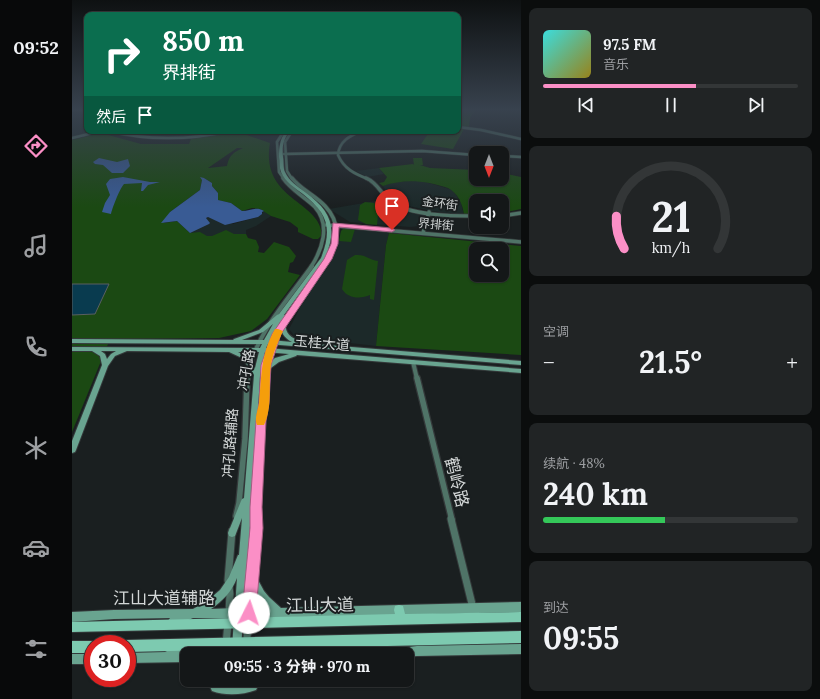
<!DOCTYPE html>
<html lang="zh">
<head>
<meta charset="utf-8">
<style>
	body { margin:0; font-family:Lora,"Noto Sans SC",serif; background:#212425; color:#f1f3f6; height:100vh; display:flex; flex-direction:column; font-size:15px; white-space:nowrap }
	* { box-sizing:border-box; margin:0 }
	p { font-size:13px; color:#9d9fa2 }
	.icon { flex:none; width:22px; height:22px; fill:none; stroke:currentColor; stroke-width:2; stroke-linecap:round; stroke-linejoin:round }
	.map { position:relative; flex:1; overflow:hidden }
	.panel { display:flex; flex-direction:column; gap:8px; padding:8px; background:#0b0d0d; width:299px }
	.panel>* { flex:none }
	.banner { position:absolute; left:12px; top:12px; width:377px; height:122px; border-radius:8px; box-shadow:0 1px 3px #0004,0 0 0 1px #333637; background:#0b6e4f; color:#fff; overflow:hidden }
	.needle { width:26px; rotate:180deg }
	.buttons { position:absolute; left:397px; top:146px; display:grid; gap:8px }
	.buttons a { display:grid; place-items:center; width:40px; height:40px; border-radius:8px; background:#141718; box-shadow:0 1px 3px #0004,0 0 0 1px #333637; font-size:20px }
	.speed { position:absolute; left:12px; top:635px; display:flex; gap:8px; font-size:20px; font-weight:700; text-align:center }
	.speed>* { display:grid; place-content:center; width:52px; height:52px; border-radius:50%; background:#141718; box-shadow:0 1px 3px #0004,0 0 0 1px #333637; line-height:1 }
	.speed .limit { border:6px solid #d22; background:#fff; color:#111 }
	.pin { position:absolute; display:grid; place-items:center; width:34px; height:34px; color:#fff; margin:-41px -17px; border-radius:50% 50% 50% 0; rotate:-45deg; box-shadow:0 0 4px #0007 }
	.pin .icon { rotate:45deg }
	.me { position:absolute; width:44px; margin:-22px; rotate:4deg; stroke-linejoin:round; filter:drop-shadow(0 0 3px #0008) }
	.turn { display:flex; align-items:center; gap:14px; height:84px; padding:0 12px; font-size:18px }
	.turn .icon { width:52px; height:52px; stroke-width:2.5 }
	.turn b { display:block; font-size:28px; line-height:34px }
	.then { display:flex; align-items:center; height:38px; padding:0 12px; background:#0003; gap:8px; font-size:15px }
	.big { font-size:30px; font-weight:700; line-height:1.1 }
	.panel .tile { flex:1; display:flex; flex-direction:column; justify-content:center; gap:6px; min-width:0; padding:0 14px; border-radius:8px; background:#212425 }
	.panel .dial { align-items:center; gap:0 }
	.dial svg { height:104px; overflow:visible; fill:none; stroke:#333637; stroke-width:7; stroke-linecap:round; text-anchor:middle }
	.dial text { fill:#f1f3f6; stroke:none }
	.song { display:flex; align-items:center; gap:12px }
	.cover { width:48px; height:48px; border-radius:6px; background:linear-gradient(135deg,hsl(180 70% 55%),hsl(50 70% 35%)) }
	.played { height:4px; border-radius:2px; background:linear-gradient(90deg,#fb8fc6 60%,#333637 60%) }
	.keys { display:flex; justify-content:space-around; direction:ltr }
	.heat { display:flex; justify-content:space-between; align-items:center; font-size:22px; direction:ltr }
	.charge { height:6px; border-radius:3px; background:linear-gradient(90deg,#34c759 48%,#333637 0) }
	.trip { position:absolute; left:108px; top:647px; width:234px; height:40px; border-radius:8px; background:#141718; box-shadow:0 1px 3px #0004,0 0 0 1px #333637; font-weight:700; line-height:40px; text-align:center }
	main { display:flex; flex:1; min-height:0 }
	.tab-bar { display:flex; flex-direction:column; width:72px; justify-content:space-around; align-items:center; background:#08090a; color:#9d9fa2 }
	.tab-bar .icon { width:28px; height:28px }
	.tab-bar .current { color:#fb8fc6 }
	.tab-bar b { font-size:18px; color:#f1f3f6 }
	.map>svg:first-child { display:block }
	.built { fill:#1c2929 }
	.green { fill:#1b4913; fill-rule:evenodd }
	.water { fill:#395b94 }
	.building { fill:#093b4f; stroke:#5a5f61 }
	.lines { fill:none; stroke-linecap:round; stroke-linejoin:round }
	.street-far4-casing { stroke:#34393a; stroke-width:3.5 }
	.street-far3-casing { stroke:#34393a; stroke-width:5 }
	.street-far2-casing { stroke:#34393a; stroke-width:6 }
	.street-far1-casing { stroke:#34393a; stroke-width:8 }
	.street-casing { stroke:#34393a; stroke-width:9 }
	.secondary-casing { stroke:#34393a; stroke-width:2 }
	.primary-casing { stroke:#34393a; stroke-width:2 }
	.street-far4 { stroke:#4f7367; stroke-width:2.5 }
	.street-far3 { stroke:#4f7367; stroke-width:3.5 }
	.street-far2 { stroke:#4f7367; stroke-width:4 }
	.street-far1 { stroke:#4f7367; stroke-width:5.5 }
	.street { stroke:#4f7367; stroke-width:7 }
	.secondary { fill:#69a490; fill-rule:evenodd }
	.primary { fill:#7dcab0; fill-rule:evenodd }
	.route { fill:#fb8fc6; stroke:#a35d81 }
	.slow { fill:#f59e0b }
	.labels { text-anchor:middle; dominant-baseline:central; stroke-width:4; stroke-linejoin:round; paint-order:stroke }
	.far-street-label { font-size:12px; fill:#d3d7d7; stroke:#1a1f20 }
	.street-label { font-size:14px; fill:#d3d7d7; stroke:#1a1f20 }
	.near-street-label { font-size:17px; fill:#d3d7d7; stroke:#1a1f20 }
</style>
</head>
<body>
<main>
<nav class="tab-bar">
<b>09:52</b>
<svg class="icon current" aria-label="directions" viewBox="0 0 24 24"><path d="M12 3l9 9-9 9-9-9zM9 14v-3h6M13 9l2 2-2 2"/></svg>
<svg class="icon" aria-label="music" viewBox="0 0 24 24"><path d="M9 18V5l10-2v13"/><circle cx="6" cy="18" r="3"/><circle cx="16" cy="16" r="3"/></svg>
<svg class="icon" aria-label="phone" viewBox="0 0 24 24"><path d="M5 4h4l2 5-3 2q2 4 5 5l2-3 5 2v4C11 20 4 13 5 4z"/></svg>
<svg class="icon" aria-label="climate" viewBox="0 0 24 24"><path d="M12 3v18M4 7l16 10M4 17L20 7"/></svg>
<svg class="icon" aria-label="car" viewBox="0 0 24 24"><path d="M5 17H2v-5l4-1 3-4h7l3 4 3 1v5h-3M9 17h6M6 11h13"/><circle cx="7" cy="17" r="2"/><circle cx="17" cy="17" r="2"/></svg>
<svg class="icon" aria-label="filters" viewBox="0 0 24 24"><path d="M4 7h16M4 17h16"/><circle cx="9" cy="7" r="2"/><circle cx="15" cy="17" r="2"/></svg>
</nav>
<div class="map">
<svg width="449" height="699" viewBox="0 0 449 699">
	<rect width="100%" height="100%" fill="#1a1f20"/>
	<!-- built -->
	<g class="built">
		<polygon points="0,112 15,112 15,131 25,131 0,137"/>
		<polygon points="39,131 157,131 124,137 79,138"/>
		<polygon points="307,168 312,174 295,177 284,171"/>
		<polygon points="346,180 381,190 389,203 392,215 360,211 332,205 318,198 311,186 323,182"/>
		<polygon points="309,200 322,207 353,214 347,226 338,227 278,222 257,209"/>
		<polygon points="192,211 199,216 184,226 174,230 174,234 162,234 126,249 116,232 137,222 134,218 136,217 161,224 186,217"/>
		<polygon points="271,229 317,233 314,245 304,346 227,337 222,335 217,329 231,302 260,260 266,246 269,231"/>
	</g>
	<!-- green -->
	<g class="green">
		<polygon points="386,109 404,109 398,118 397,127 392,129 381,149 349,144 358,131 386,131"/>
		<path d="M166 132 198 143C188 200 248 200 250 235L246 239H241L226 232V228L218 222 199 216 188 209 180 208 170 211 159 203 145 200 146 193 140 186V183L132 178 130 180 128 190 98 212 92 223 105 221 118 233 128 232 135 236H140L154 230 162 234H174L176 238 184 240 187 247 186 252 192 253 202 242 217 247 224 256 221 262 218 263 216 272 228 275 195 319 179 331 147 338 38 339 0 432V140L29 133 69 144H117L119 139ZM165 148H171C162 152 157 155 155 166L136 168Z"/>
		<path d="M341 158H350L351 165H348L358 168 404 170V179H430V173L449 177V209L430 213V201H404V215H392C391 205 386 193 376 188 354 181 334 178 311 186L307 183 312 182 315 177 307 168 341 164 342 165Z"/>
		<polygon points="293,202 302,203 307,206 305,225 294,224 286,220 288,205"/>
		<polygon points="271,229 283,229 279,242 267,241 269,231"/>
		<path d="M317 233 449 246V355L304 346 314 245ZM404 249H430V275H404Z"/>
		<path d="M283 255C294 254 297 260 306 261L302 300 298 299V295C289 299 276 299 270 289L275 260Z"/>
	</g>
	<!-- water -->
	<g class="water">
		<polygon points="27,158 45,162 56,159 58,166 51,173 40,173 31,165 23,164 21,162"/>
		<path d="M51 177 78 182H88L76 185 71 191H69L70 183 52 184C47 190 40 209 39 214L30 212 33 203 38 195 34 184 38 179Z"/>
		<path d="M128 177 132 178 140 183V186L146 193V200L159 203 170 211C178 211 184 206 192 211L190 212V214L186 217 153 225 136 217 134 218 138 223 137 224 118 233 105 221 89 223 98 212 128 190 130 180Z"/>
	</g>
	<!-- building -->
	<polygon class="building" points="0,284 37,284 23,314 0,315"/>
	<g class="lines">
		<!-- street-far4 casing -->
		<g class="street-far4-casing">
			<g id="street-far4">
				<polyline points="386,127 409,130 449,139"/>
				<path d="M36 131C77 141 118 140 159 131"/>
				<polyline points="220,131 213,142 215,171 220,179"/>
				<path d="M289 131C278 136 267 141 266 155 272 169 283 174 296 179"/>
				<polyline points="0,138 29,131"/>
				<polyline points="212,154 350,151 404,155"/>
				<polyline points="430,156 449,157"/>
				<polyline points="212,179 207,172 205,142 212,131"/>
			</g>
		</g>
		<!-- street-far3 casing -->
		<g class="street-far3-casing">
			<g id="street-far3">
				<path d="M211 178C219 190 233 197 243 207 259 225 250 250 239 267"/>
				<path d="M220 178C228 189 243 195 253 206 272 226 264 247 250 267"/>
				<path d="M294 178C306 183 309 194 318 201 338 216 380 216 404 216"/>
				<polyline points="430,216 449,213"/>
				<polyline points="254,225 449,242"/>
				<polyline points="351,233 357,212"/>
			</g>
		</g>
		<!-- street-far2 casing -->
		<g class="street-far2-casing">
			<g id="street-far2">
				<polyline points="341,362 345,379"/>
				<path d="M175 379C182 335 215 301 240 266"/>
				<path d="M193 379C195 336 228 300 251 266"/>
			</g>
		</g>
		<!-- street-far1 casing -->
		<g class="street-far1-casing">
			<g id="street-far1">
				<polyline points="345,378 380,520"/>
				<polyline points="164,516 167,503 173,439 175,378"/>
				<polyline points="185,520 184,507 189,421 193,378"/>
			</g>
		</g>
		<!-- street casing -->
		<g class="street-casing">
			<g id="street">
				<polyline points="379,519 401,608"/>
				<polyline points="181,573 185,519"/>
				<polyline points="177,612 180,580"/>
				<polyline points="157,613 158,594 156,580 160,531"/>
				<polyline points="153,654 156,623"/>
				<polyline points="174,654 176,622"/>
			</g>
		</g>
		<!-- secondary casing -->
		<g class="secondary-casing">
			<g id="secondary">
				<rect x="0" y="109" width="15" height="2"/>
				<path d="M214 131H218C211 139 210 147 211 157 212 162 211 168 213 172 217 181 226 187 233 192 259 211 266 227 253 258L212 315 214 316C212 332 215 336 230 342L231 343 449 361V365L196 344 194 348 449 369V373L225 355 224 356 207 362 188 376 186 409 190 401H194L195 403 185 423 176 555 185 578 192 591 197 597 209 608 449 602V612L273 616 171 618 169 649H194L197 651 199 654H143L145 651 148 649H160L162 618H121L100 627 97 625 95 622 98 618 42 619 0 622V612L42 610 121 609 135 601 148 590 157 577 166 555H167L170 518 163 536 160 537 157 536 156 533 169 501 170 499 172 498 182 375 170 358 157 352 55 351 43 356 36 366 4 450 3 452 0 453V441L30 365 28 356 20 351H0V347L188 348 190 344 0 343V339L161 340 162 339 187 330 205 315 207 314 249 258C261 228 255 213 231 194 223 188 213 182 209 172 207 167 208 162 207 157 207 147 208 139 214 131ZM208 322C208 332 212 338 220 342L198 340ZM201 324 192 340H170L191 332ZM29 351H44L39 354 35 359 33 354ZM166 352H187L183 368 174 356ZM193 352 217 354 203 358 189 369ZM174 574C180 587 185 598 195 608H172ZM165 578 163 608 139 609C151 601 160 591 165 578Z"/>
				<polygon points="238,640 241,642 243,645 241,648 227,654 210,654 212,651"/>
				<polygon points="96,643 118,653 119,654 115,654 115,662 55,663 55,653 95,652 93,651 91,648 93,645"/>
				<polygon points="449,644 449,654 345,656 335,657 335,654 316,654 318,651 321,649 345,646"/>
				<rect x="0" y="654" width="21" height="10"/>
				<path d="M135 680H146L147 682 157 683V680H167V683L177 681 178 680H189L184 690C171 695 153 696 140 691Z"/>
			</g>
		</g>
		<!-- primary casing -->
		<g class="primary-casing">
			<g id="primary">
				<polygon points="327,605 331,606 333,614 449,612 449,622 0,632 0,622 323,614 322,610 323,606"/>
				<polygon points="449,631 449,643 55,652 55,644 50,644 51,642 55,640"/>
				<polygon points="0,641 21,641 25,644 21,644 21,653 0,653"/>
			</g>
		</g>
		<!-- street-far4 -->
		<use href="#street-far4" class="street-far4"/>
		<!-- street-far3 -->
		<use href="#street-far3" class="street-far3"/>
		<!-- street-far2 -->
		<use href="#street-far2" class="street-far2"/>
		<!-- street-far1 -->
		<use href="#street-far1" class="street-far1"/>
		<!-- street -->
		<use href="#street" class="street"/>
		<!-- secondary -->
		<use href="#secondary" class="secondary"/>
		<!-- primary -->
		<use href="#primary" class="primary"/>
	</g>
	<!-- sky -->
	<linearGradient id="sky" x2="0" y2="1"><stop stop-color="#0e1112"/><stop offset="0.53" stop-color="#38424e"/><stop offset="1" stop-color="#38424e" stop-opacity="0"/></linearGradient>
	<rect width="449" height="207" fill="url(#sky)"/>
	<!-- route -->
	<polygon class="route" points="261,223 320,228 323,230 320,232 267,227 266,244 260,259 209,334 199,365 197,403 194,421 190,507 191,528 184,613 182,618 177,620 172,618 170,613 178,528 178,507 184,421 187,403 189,365 200,334 252,259 259,244"/>
	<!-- slow -->
	<path class="slow" d="M203 329H206L211 331C206 342 201 353 199 365 196 382 201 408 192 425H185C182 419 186 410 187 403 190 375 188 356 203 329Z"/>
	<g class="labels">
		<!-- far-street labels -->
		<g class="far-street-label">
			<text transform="translate(368 203) rotate(8)">金环街</text>
			<text transform="translate(364 224) rotate(5)">界排街</text>
		</g>
		<!-- street labels -->
		<g class="street-label">
			<text transform="translate(250 343) rotate(5)">玉桂大道</text>
			<text transform="translate(174 370) rotate(-80)">冲孔路</text>
			<text transform="translate(158 443) rotate(-86)">冲孔路辅路</text>
		</g>
		<!-- near-street labels -->
		<g class="near-street-label">
			<text transform="translate(385 482) rotate(76)">鹤岭路</text>
			<text x="92" y="598">江山大道辅路</text>
			<text transform="translate(248 605) rotate(-1)">江山大道</text>
		</g>
	</g>
</svg>
<div class="buttons">
<a><svg class="needle" viewBox="-14 -14 28 28"><path d="M0-13l5 13h-10z" fill="#e53935"/><path d="M0 13l5-13h-10z" fill="#9d9fa2"/></svg></a>
<a><svg class="icon" aria-label="sound" viewBox="0 0 24 24"><path d="M4 9h4l5-4v14l-5-4H4zM17 9q2 3 0 6"/></svg></a>
<a><svg class="icon" aria-label="search" viewBox="0 0 24 24"><circle cx="10" cy="10" r="6"/><path d="M15 15l6 6"/></svg></a>
</div>
<div class="speed"><div class="limit">30</div></div>
<div class="pin" style="left:320px;top:230px;background:#d93025"><svg class="icon" aria-label="arrive" viewBox="0 0 24 24"><path d="M6 21V4h12l-3 4 3 4H6"/></svg></div>
<svg class="me" style="left:177px;top:613px" viewBox="-20 -20 40 40"><circle r="19" fill="#fff"/><path d="M0-13L10 11 0 6-10 11z" fill="#fb8fc6"/></svg>
<div class="trip">09:55 · 3 分钟 · 970 m</div>
<div class="banner">
<div class="turn"><svg class="icon" aria-label="right" viewBox="0 0 24 24"><path d="M7 20v-9h11M14 6l5 5-5 5"/></svg><div><b>850 m</b>界排街</div></div>
<div class="then">然后<svg class="icon" aria-label="arrive" viewBox="0 0 24 24"><path d="M6 21V4h12l-3 4 3 4H6"/></svg></div>
</div>
</div>
<section class="panel">
<div class="tile">
<div class="song"><i class="cover"></i><div><b>97.5 FM</b><p>音乐</p></div></div>
<div class="played"></div>
<div class="keys"><svg class="icon" aria-label="previous" viewBox="0 0 24 24"><path d="M18 5L8 12l10 7zM5 5v14"/></svg><svg class="icon" aria-label="pause" viewBox="0 0 24 24"><path d="M8 5v14M16 5v14"/></svg><svg class="icon" aria-label="next" viewBox="0 0 24 24"><path d="M6 5l10 7-10 7zM19 5v14"/></svg></div>
</div>
<div class="tile dial"><svg viewBox="0 0 100 80">
<path d="M14 69A42 42 0 1 1 86 69"/>
<path d="M14 69A42 42 0 0 1 8 44" stroke="#fb8fc6"/>
<text x="50" y="56" font-size="32" font-weight="700">21</text>
<text x="50" y="72" font-size="11">km/h</text>
</svg></div>
<div class="tile"><p>空调</p>
<div class="heat"><a>−</a><b class="big">21.5°</b><a>+</a></div>
</div>
<div class="tile"><p>续航 · 48%</p><b class="big">240 km</b><div class="charge"></div></div>
<div class="tile"><p>到达</p><b class="big">09:55</b></div>
</section>
</main>
</body>
</html>
